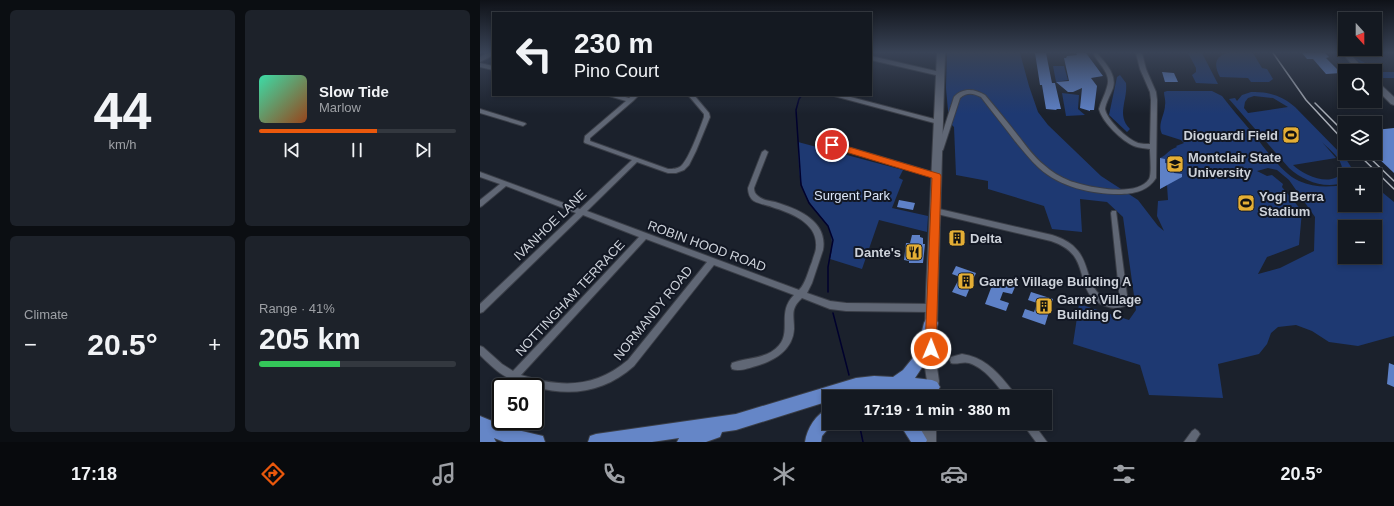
<!DOCTYPE html>
<html lang="en">
<head>
<meta charset="utf-8">
<style>
	body { margin:0; font-family:Helvetica,sans-serif; background:#1d222a; color:#f1f3f6; height:100vh; display:flex; flex-direction:column; font-size:15px; white-space:nowrap }
	* { box-sizing:border-box; margin:0 }
	p { font-size:13px; color:#9da0a5 }
	.icon { flex:none; width:22px; height:22px; fill:none; stroke:currentColor; stroke-width:2; stroke-linecap:round; stroke-linejoin:round }
	.map { position:relative; flex:1; overflow:hidden }
	.side { display:flex; flex-direction:column; gap:10px; padding:10px; background:#0b0e12; width:480px }
	.side>* { flex:none }
	.top-card { position:absolute; left:12px; top:12px; width:380px; height:84px; border-radius:0px; box-shadow:0 2px 6px #0003,0 0 0 1px #33383f; background:#141921; color:#f1f3f6; overflow:hidden }
	.needle { width:26px; rotate:159deg }
	.controls { position:absolute; left:858px; top:12px; display:grid; gap:8px }
	.controls a { display:grid; place-items:center; width:44px; height:44px; border-radius:0px; background:#141921; box-shadow:0 2px 6px #0003,0 0 0 1px #33383f; font-size:20px }
	.speed { position:absolute; left:12px; top:378px; display:flex; gap:8px; font-size:20px; font-weight:700; text-align:center }
	.speed>* { display:grid; place-content:center; width:52px; height:52px; border-radius:50%; background:#141921; box-shadow:0 2px 6px #0003,0 0 0 1px #33383f; line-height:1 }
	.speed .limit { border:2px solid #111; border-radius:6px; background:#fff; color:#111 }
	.pin { position:absolute; display:grid; place-items:center; width:34px; height:34px; color:#fff; margin:-17px; border:2px solid #fff; border-radius:50%; box-shadow:0 1px 4px #0007 }
	.me { position:absolute; width:44px; margin:-22px; rotate:1deg; stroke-linejoin:round; filter:drop-shadow(0 0 3px #0008) }
	.turn { display:flex; align-items:center; gap:14px; height:84px; padding:0 16px; font-size:18px }
	.turn .icon { width:52px; height:52px; stroke-width:2.5 }
	.turn b { display:block; font-size:28px; line-height:34px }
	.big { font-size:30px; font-weight:700; line-height:1.1 }
	.side .card { flex:1; display:flex; flex-direction:column; justify-content:center; gap:6px; min-width:0; padding:0 14px; border-radius:6px; background:#1d222a }
	.side .dial { align-items:center; gap:0 }
	.dial b { font-size:52px; line-height:1 }
	.song { display:flex; align-items:center; gap:12px }
	.cover { width:48px; height:48px; border-radius:6px; background:linear-gradient(135deg,hsl(160 70% 55%),hsl(20 70% 35%)) }
	.played { height:4px; border-radius:2px; background:linear-gradient(90deg,#ea580c 60%,#33383f 60%) }
	.keys { display:flex; justify-content:space-around; direction:ltr }
	.heat { display:flex; justify-content:space-between; align-items:center; font-size:22px; direction:ltr }
	.charge { height:6px; border-radius:3px; background:linear-gradient(90deg,#34c759 41%,#33383f 0) }
	.side .tiles { flex:1; display:grid; gap:10px; grid-template-columns:repeat(2,1fr) }
	.trip { position:absolute; left:342px; top:390px; width:230px; height:40px; border-radius:0px; background:#141921; box-shadow:0 2px 6px #0003,0 0 0 1px #33383f; font-weight:700; line-height:40px; text-align:center }
	.tab-bar { display:flex; height:64px; justify-content:space-around; align-items:center; background:#080a0d; color:#9da0a5 }
	.tab-bar .icon { width:28px; height:28px }
	.tab-bar .selected { color:#ea580c }
	.tab-bar b { font-size:18px; color:#f1f3f6 }
	main { display:flex; flex:1; min-height:0 }
	.map>svg:first-child { display:block }
	.green { fill:#1e3972; fill-rule:evenodd }
	.lines { fill:none; stroke-linecap:round; stroke-linejoin:round }
	.stream { stroke:#00012d; stroke-width:1.5 }
	.building { fill:#5e81c7 }
	.street-casing { stroke:#3a3e47; stroke-width:2 }
	.secondary-casing { stroke:#3a3e47; stroke-width:2 }
	.highway-casing { stroke:#3a3e47; stroke-width:2 }
	.street { fill:#606775; fill-rule:evenodd }
	.secondary { fill:#606775; fill-rule:evenodd }
	.highway { fill:#6586c7; fill-rule:evenodd }
	.rail { stroke:#aaafb8; stroke-width:1.5 }
	.route { fill:#ea580c; stroke:#983908 }
	.labels { text-anchor:middle; dominant-baseline:central; stroke-width:4; stroke-linejoin:round; paint-order:stroke }
	.poi-label { font-size:13px; font-weight:bold; fill:#cdd2da; stroke:#121723; text-anchor:start }
	.park-label { font-size:13px; fill:#dae5f8; stroke:#121723 }
	.street-label { font-size:13px; fill:#cdd2da; stroke:#121723 }
</style>
</head>
<body>
<main>
<section class="side">
<div class="tiles">
<div class="card dial"><b>44</b><p>km/h</p></div>
<div class="card">
<div class="song"><i class="cover"></i><div><b>Slow Tide</b><p>Marlow</p></div></div>
<div class="played"></div>
<div class="keys"><svg class="icon" aria-label="previous" viewBox="0 0 24 24"><path d="M18 5L8 12l10 7zM5 5v14"/></svg><svg class="icon" aria-label="pause" viewBox="0 0 24 24"><path d="M8 5v14M16 5v14"/></svg><svg class="icon" aria-label="next" viewBox="0 0 24 24"><path d="M6 5l10 7-10 7zM19 5v14"/></svg></div>
</div>
<div class="card"><p>Climate</p>
<div class="heat"><a>−</a><b class="big">20.5°</b><a>+</a></div>
</div>
<div class="card"><p>Range · 41%</p><b class="big">205 km</b><div class="charge"></div></div>
</div>
</section>
<div class="map">
<svg width="914" height="442" viewBox="0 0 914 442">
	<rect width="100%" height="100%" fill="#1b212c"/>
	<!-- green -->
	<g class="green">
		<path d="M467 53H540L549 86 558 112 568 125 621 176 658 200 678 226 684 231 677 216 678 201 688 200 687 185 680 189V158C687 155 688 150 697 147L696 146 704 143 701 140 682 134C677 124 685 115 685 105 686 101 684 96 684 92L687 91H732L742 96C751 108 761 119 770 130 783 145 801 173 819 181 834 188 850 187 865 185V205H895V187L897 188 914 202V336L878 346 849 342 832 331 816 325 798 327 791 333 787 344 779 354 738 364 743 398 669 395 660 365 593 344 599 304 649 320 656 310 643 217 627 202 600 199 602 232 572 229 564 206 508 189V181L476 175 474 127 469 122 466 88ZM788 168 797 170 809 180 835 217 834 251 800 268 778 274 787 257 819 245 822 211 802 187 803 184 792 175 787 176 777 171ZM865 227H895V257H865Z"/>
		<polygon points="708,53 722,53 738,84 716,83 712,75 716,72 716,68"/>
		<path d="M747 53H773L782 68 787 69 793 79 789 82H771L768 78 740 77C734 66 734 57 747 53Z"/>
		<polygon points="874,57 902,72 914,72 914,78 901,78 895,77 895,71 889,71"/>
		<polygon points="573,66 584,66 588,80 576,82"/>
		<path d="M640 75 646 83C648 100 636 115 650 129L647 132 629 115 637 77Z"/>
		<path d="M771 92C787 91 803 96 815 107L866 159 871 167V175H865V182C846 190 823 181 809 168L749 99 755 98 757 101 762 95ZM774 96 793 98 808 107 768 113 764 108 765 102 768 98ZM842 142C850 150 864 160 862 172 852 188 823 175 813 165L856 158Z"/>
		<polygon points="582,93 599,95 598,109 605,115 586,116"/>
		<path d="M318 142 423 170 419 178 423 180 412 208 448 216 447 232 399 220 382 269 350 259C360 218 331 219 322 185 318 173 319 156 318 142Z"/>
	</g>
	<g class="lines">
		<!-- stream -->
		<g class="stream">
			<polyline points="322,95 319,99 316,110 321,185 329,203 348,226 353,240 348,267 348,292"/>
			<polyline points="353,313 369,375"/>
			<polyline points="379,423 383,442"/>
		</g>
	</g>
	<!-- building -->
	<g class="building">
		<polygon points="555,53 566,53 572,83 575,83 581,109 576,109 577,110 566,109 562,85 560,85"/>
		<polygon points="596,53 606,53 623,76 611,78 617,86 614,110 610,110 610,111 600,108 602,88 593,92 588,92 576,82 589,81 584,58 586,58 587,56 597,55"/>
		<polygon points="822,53 845,53 849,57 846,58 861,73 846,74 833,59 827,59"/>
		<polygon points="682,72 694,73 698,82 685,82"/>
		<polygon points="914,128 914,173 895,155 895,130"/>
		<polygon points="680,158 685,159 685,163 693,164 694,173 702,174 702,177 680,189"/>
		<polygon points="419,200 435,203 433,210 417,207"/>
		<polygon points="473,234 481,234 482,245 473,245"/>
		<polygon points="432,235 440,235 440,237 443,238 443,244 445,244 443,263 429,263 429,261 424,260 426,243 430,243"/>
		<polygon points="476,266 496,273 486,297 472,292 480,277 472,274"/>
		<polygon points="514,280 535,287 532,294 523,292 520,300 529,303 526,311 505,304"/>
		<polygon points="551,292 573,299 565,325 542,317 545,309 554,312 557,303 548,300"/>
		<polygon points="909,363 914,365 914,387 907,384"/>
	</g>
	<g class="lines">
		<!-- street casing -->
		<g class="street-casing">
			<g id="street">
				<path d="M613 53H617C625 63 637 74 633 88 630 96 626 102 625 109 627 120 647 139 658 143 662 144 666 144 670 144L671 100 670 92 660 69 656 53H662L666 69 676 92 677 100 676 178C668 191 654 194 639 194 611 194 580 187 559 168 550 160 543 150 535 141 524 126 512 112 501 97 493 93 487 92 480 98L463 150 460 152H458L457 150 474 97C483 87 495 89 505 95 517 109 528 123 540 138 547 147 554 157 564 165 572 172 580 177 590 181 607 187 657 198 669 179 672 174 670 156 670 149 665 148 659 148 654 146 642 141 622 122 619 109 621 101 625 95 627 87 632 73 618 64 613 53Z"/>
				<polygon points="391,56 460,72 463,74 460,76 391,60"/>
				<polygon points="0,63 13,66 13,70 0,67"/>
				<path d="M128 95H138L149 98 153 95H159L153 101 110 138V141L188 169C193 169 197 169 201 166 209 159 220 128 224 117V114L208 95H214L229 113 230 117 216 151 209 165 204 170 196 173H188L157 162 107 211 319 290C326 283 328 271 332 262 333 257 336 252 336 247 338 223 311 213 292 207 287 205 279 204 274 201 270 199 268 193 268 188L282 152 285 150 288 152 274 188C274 191 275 194 278 196 282 200 290 201 295 202 318 209 348 221 343 250L332 283 327 293 350 301 366 303 452 304 455 305 456 308 455 311 452 312 366 311 350 309 322 298C310 309 314 315 314 329 313 350 294 361 276 366 269 368 259 372 252 369L251 366 252 363C265 358 279 359 291 352 317 336 294 315 314 295L234 265 154 366C125 392 91 397 55 387 44 384 33 381 23 375 15 370 7 362 0 355V346L3 347 22 364 33 371 159 237 103 215 3 312 0 313V304L96 213 26 186 2 206 0 207V200L20 184 0 177V172L100 209 152 160 105 143 104 142 105 136 146 101 129 96ZM166 239 227 262 148 360C115 388 81 388 41 375Z"/>
				<polygon points="353,95 363,95 458,120 461,122 458,124 354,96"/>
				<polygon points="0,109 45,123 46,124 43,126 0,113"/>
				<polygon points="341,139 459,174 460,176 457,178 339,142 338,141"/>
				<path d="M455 208 572 235C582 238 592 243 598 251 611 267 606 290 628 300 632 302 635 302 640 301L631 213 632 211H636L648 303 647 305C638 309 632 309 623 305 600 295 606 273 594 256 588 248 580 244 571 241L453 213 452 211 453 209Z"/>
				<path d="M482 354C502 357 515 369 527 384 530 388 534 392 536 397H526C517 385 505 368 489 363 483 361 477 365 471 363L470 360 471 357Z"/>
				<polygon points="542,423 553,423 567,442 556,442"/>
				<polygon points="715,429 718,431 720,434 715,442 704,442 712,431"/>
			</g>
		</g>
		<!-- secondary casing -->
		<g class="secondary-casing">
			<g id="secondary">
				<polygon points="7,53 13,53 13,55 0,62 0,57"/>
				<polygon points="457,53 465,53 456,361 459,381 457,397 445,397 447,381 444,361 446,291"/>
				<polygon points="862,53 869,53 886,71 878,71"/>
				<polygon points="895,82 898,82 914,97 914,105 911,104 895,88"/>
				<polygon points="434,423 456,423 456,442 432,442"/>
			</g>
		</g>
		<!-- highway casing -->
		<g class="highway-casing">
			<g id="highway">
				<path d="M451 317 456 319 458 323 449 357 435 378 452 380 457 382 460 387 457 392 458 397H388L391 392 393 391C378 392 364 397 349 397V401L256 430 242 432 240 437 226 442H197L199 438 172 442H108L110 436 116 434 256 414 376 378 394 376 413 377 423 370 436 354 444 323 446 319Z"/>
				<path d="M349 408V423H353L342 436 341 442H325C327 428 336 414 349 408Z"/>
				<polygon points="0,416 29,428 63,436 65,442 24,442 14,438 16,442 0,442"/>
				<polygon points="419,423 437,423 447,440 446,442 431,442"/>
			</g>
		</g>
		<!-- street -->
		<use href="#street" class="street"/>
		<!-- secondary -->
		<use href="#secondary" class="secondary"/>
		<!-- highway -->
		<use href="#highway" class="highway"/>
		<!-- rail -->
		<g class="rail">
			<polyline points="793,53 826,100 865,142"/>
			<polyline points="835,103 865,133"/>
			<polyline points="877,153 914,189"/>
			<polyline points="889,157 914,181"/>
		</g>
	</g>
	<!-- sky -->
	<linearGradient id="sky" x2="0" y2="1"><stop stop-color="#0f1218"/><stop offset="0.46" stop-color="#394356"/><stop offset="1" stop-color="#394356" stop-opacity="0"/></linearGradient>
	<rect width="914" height="114" fill="url(#sky)"/>
	<!-- route -->
	<polygon class="route" points="352,142 460,174 461,176 456,349 455,353 451,354 447,353 445,349 452,178 349,147 348,145"/>
	<!-- icons -->
	<defs>
		<g id="stadium-square" transform="scale(0.9)"><rect x="-9" y="-9" width="18" height="18" rx="4" fill="#e4ae35" stroke="#121723"/><path d="M0-5a6.5 5 0 1 0 0 10a6.5 5 0 1 0 0-10ZM-3.5-1.8h7v3.6h-7Z" fill="#111"/></g>
		<g id="university-square" transform="scale(0.9)"><rect x="-9" y="-9" width="18" height="18" rx="4" fill="#e4ae35" stroke="#121723"/><path d="M0-5L7-2L0 1L-7-2ZM-4 1L0 2.5L4 1V4Q0 6-4 4Z" fill="#111"/></g>
		<g id="building-square" transform="scale(0.9)"><rect x="-9" y="-9" width="18" height="18" rx="4" fill="#e4ae35" stroke="#121723"/><path d="M-4-6H4V6H1V3H-1V6H-4ZM-2.5-4.3h1.7v1.8h-1.7ZM.8-4.3h1.7v1.8H.8ZM-2.5-1h1.7V.8h-1.7ZM.8-1h1.7V.8H.8Z" fill="#111"/></g>
		<g id="restaurant-square" transform="scale(0.9)"><rect x="-9" y="-9" width="18" height="18" rx="4" fill="#e4ae35" stroke="#121723"/><path d="M-5-6h1v4h1v-4h1v4h1v-4h1v5L-1.5 .5V6h-2V.5L-5-1ZM5-6V6H3V1.5H1.5Q1.5-4 5-6Z" fill="#111"/></g>
	</defs>
	<g fill-rule="evenodd">
		<use href="#stadium-square" x="811" y="135"/>
		<use href="#university-square" x="695" y="164"/>
		<use href="#stadium-square" x="766" y="203"/>
		<use href="#building-square" x="477" y="238"/>
		<use href="#restaurant-square" x="434" y="252"/>
		<use href="#building-square" x="486" y="281"/>
		<use href="#building-square" x="564" y="306"/>
	</g>
	<g class="labels">
		<!-- poi labels -->
		<g class="poi-label">
			<text x="798" y="135" text-anchor="end">Dioguardi Field</text>
			<text x="708" y="157">Montclair State<tspan x="708" dy="15">University</tspan></text>
			<text x="779" y="196">Yogi Berra<tspan x="779" dy="15">Stadium</tspan></text>
			<text x="490" y="238">Delta</text>
			<text x="421" y="252" text-anchor="end">Dante's</text>
			<text x="499" y="281">Garret Village Building A</text>
			<text x="577" y="299">Garret Village<tspan x="577" dy="15">Building C</tspan></text>
		</g>
		<!-- park labels -->
		<g class="park-label">
			<text x="372" y="195">Surgent Park</text>
		</g>
		<!-- street labels -->
		<g class="street-label">
			<text transform="translate(70 225) rotate(-44)">IVANHOE LANE</text>
			<text transform="translate(227 246) rotate(20)">ROBIN HOOD ROAD</text>
			<text transform="translate(90 298) rotate(-47)">NOTTINGHAM TERRACE</text>
			<text transform="translate(173 313) rotate(-51)">NORMANDY ROAD</text>
		</g>
	</g>
</svg>
<div class="controls">
<a><svg class="needle" viewBox="-14 -14 28 28"><path d="M0-13l5 13h-10z" fill="#e53935"/><path d="M0 13l5-13h-10z" fill="#9da0a5"/></svg></a>
<a><svg class="icon" aria-label="search" viewBox="0 0 24 24"><circle cx="10" cy="10" r="6"/><path d="M15 15l6 6"/></svg></a>
<a><svg class="icon" aria-label="layers" viewBox="0 0 24 24"><path d="M12 4l9 5-9 5-9-5zM3 14l9 5 9-5"/></svg></a>
<a>+</a>
<a>−</a>
</div>
<div class="speed"><div class="limit">50</div></div>
<div class="pin" style="left:352px;top:145px;background:#d93025"><svg class="icon" aria-label="arrive" viewBox="0 0 24 24"><path d="M6 21V4h12l-3 4 3 4H6"/></svg></div>
<svg class="me" style="left:451px;top:349px" viewBox="-20 -20 40 40"><circle r="17" fill="#ea580c" stroke="#fff" stroke-width="3"/><path d="M0-11L8 9 0 5-8 9z" fill="#fff"/></svg>
<div class="trip">17:19 · 1 min · 380 m</div>
<div class="top-card">
<div class="turn"><svg class="icon" aria-label="left" viewBox="0 0 24 24"><path d="M17 20v-9H6M10 6l-5 5 5 5"/></svg><div><b>230 m</b>Pino Court</div></div>
</div>
</div>
</main>
<nav class="tab-bar">
<b>17:18</b>
<svg class="icon selected" aria-label="directions" viewBox="0 0 24 24"><path d="M12 3l9 9-9 9-9-9zM9 14v-3h6M13 9l2 2-2 2"/></svg>
<svg class="icon" aria-label="music" viewBox="0 0 24 24"><path d="M9 18V5l10-2v13"/><circle cx="6" cy="18" r="3"/><circle cx="16" cy="16" r="3"/></svg>
<svg class="icon" aria-label="phone" viewBox="0 0 24 24"><path d="M5 4h4l2 5-3 2q2 4 5 5l2-3 5 2v4C11 20 4 13 5 4z"/></svg>
<svg class="icon" aria-label="climate" viewBox="0 0 24 24"><path d="M12 3v18M4 7l16 10M4 17L20 7"/></svg>
<svg class="icon" aria-label="car" viewBox="0 0 24 24"><path d="M5 17H2v-5l4-1 3-4h7l3 4 3 1v5h-3M9 17h6M6 11h13"/><circle cx="7" cy="17" r="2"/><circle cx="17" cy="17" r="2"/></svg>
<svg class="icon" aria-label="filters" viewBox="0 0 24 24"><path d="M4 7h16M4 17h16"/><circle cx="9" cy="7" r="2"/><circle cx="15" cy="17" r="2"/></svg>
<b>20.5°</b>
</nav>
</body>
</html>
